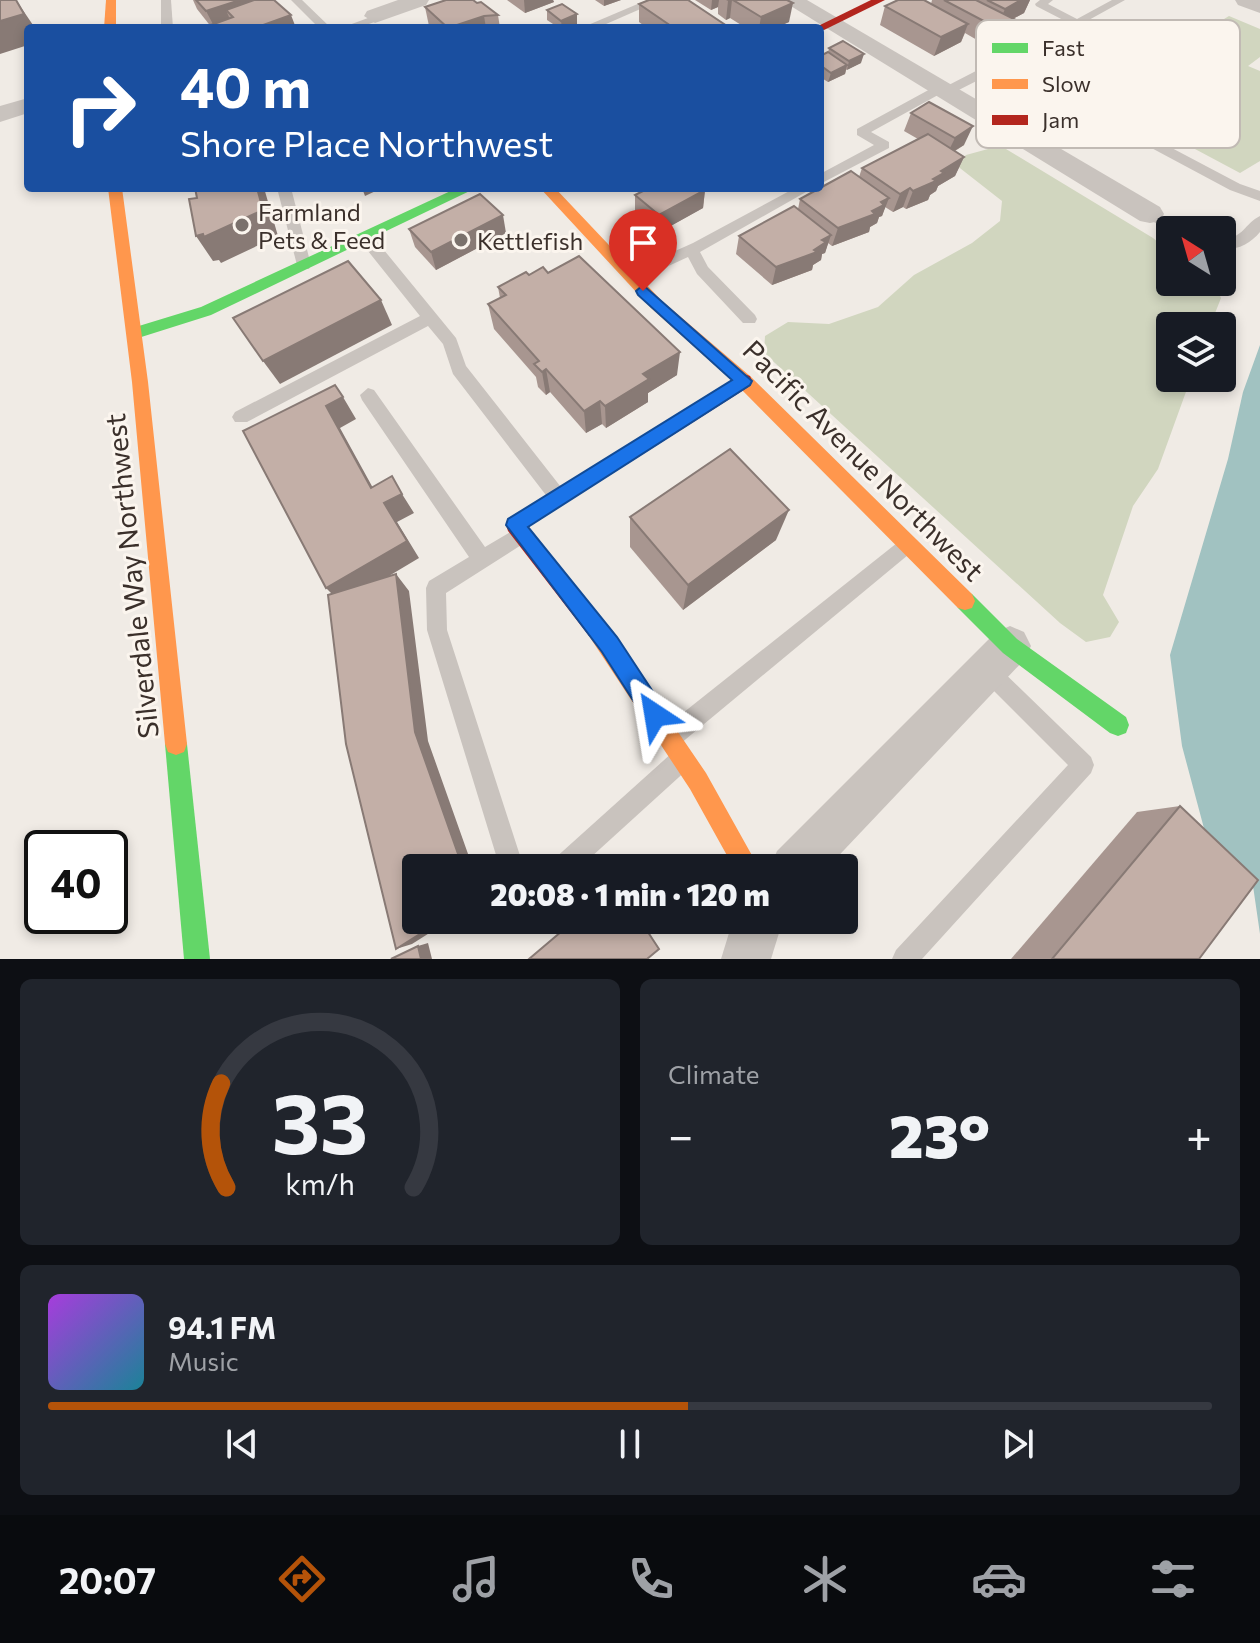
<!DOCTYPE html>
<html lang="en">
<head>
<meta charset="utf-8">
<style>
	body { margin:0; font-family:Commissioner,sans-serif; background:#20242c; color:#f1f3f6; height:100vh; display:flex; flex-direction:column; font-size:30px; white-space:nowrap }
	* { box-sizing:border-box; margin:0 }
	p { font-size:26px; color:#9ea1a6 }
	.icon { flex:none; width:44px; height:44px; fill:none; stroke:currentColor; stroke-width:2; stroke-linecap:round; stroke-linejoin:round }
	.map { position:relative; height:959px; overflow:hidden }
	.drawer { display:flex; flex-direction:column; gap:20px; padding:20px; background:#0d0f14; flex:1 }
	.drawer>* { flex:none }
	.banner { position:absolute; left:24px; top:24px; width:800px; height:168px; border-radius:8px; box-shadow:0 4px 12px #0003; background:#1a4fa0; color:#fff; overflow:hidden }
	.needle { width:52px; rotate:323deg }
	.buttons { position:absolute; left:1156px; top:216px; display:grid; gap:16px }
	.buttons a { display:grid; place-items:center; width:80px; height:80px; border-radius:8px; background:#171b24; box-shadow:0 4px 12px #0003; font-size:40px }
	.speed { position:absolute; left:24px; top:830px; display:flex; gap:16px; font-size:40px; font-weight:700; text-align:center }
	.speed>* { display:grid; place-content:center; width:104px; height:104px; border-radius:50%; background:#171b24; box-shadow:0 4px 12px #0003; line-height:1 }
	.speed .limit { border:4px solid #111; border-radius:12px; background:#fff; color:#111 }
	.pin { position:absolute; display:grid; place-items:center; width:68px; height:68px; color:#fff; margin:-82px -34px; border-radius:50% 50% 50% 0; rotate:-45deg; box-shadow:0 0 8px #0007 }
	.pin .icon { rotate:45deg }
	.me { position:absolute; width:88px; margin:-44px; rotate:327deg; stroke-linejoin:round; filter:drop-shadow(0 0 6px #0008) }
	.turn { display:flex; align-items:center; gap:28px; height:168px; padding:0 24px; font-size:36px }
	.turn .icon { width:104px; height:104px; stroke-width:2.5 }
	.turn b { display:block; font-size:56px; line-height:68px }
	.big { font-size:60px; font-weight:800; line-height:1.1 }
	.drawer .widget { flex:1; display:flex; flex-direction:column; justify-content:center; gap:12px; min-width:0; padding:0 28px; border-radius:12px; background:#20242c }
	.drawer .dial { align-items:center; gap:0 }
	.dial svg { height:208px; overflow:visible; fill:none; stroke:#363941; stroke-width:7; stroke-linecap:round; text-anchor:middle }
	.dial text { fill:#f1f3f6; stroke:none }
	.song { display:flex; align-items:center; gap:24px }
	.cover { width:96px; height:96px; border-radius:12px; background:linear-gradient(135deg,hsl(280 70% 55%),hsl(190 70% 35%)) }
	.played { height:8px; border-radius:4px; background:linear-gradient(90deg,#b45309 55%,#363941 55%) }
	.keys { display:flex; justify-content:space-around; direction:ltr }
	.heat { display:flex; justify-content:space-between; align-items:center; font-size:44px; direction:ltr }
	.drawer .tiles { flex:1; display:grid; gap:20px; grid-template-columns:1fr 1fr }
	.widget:last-child { grid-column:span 2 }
	.trip { position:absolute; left:402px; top:854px; width:456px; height:80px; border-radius:8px; background:#171b24; box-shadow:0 4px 12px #0003; font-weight:800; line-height:80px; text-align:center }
	.dock { display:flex; height:128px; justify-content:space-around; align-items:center; background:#090b0e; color:#9ea1a6 }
	.dock .icon { width:56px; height:56px }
	.dock .active { color:#b45309 }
	.dock b { font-size:36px; color:#f1f3f6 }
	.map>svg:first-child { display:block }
	.green { fill:#d1d6bf }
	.water { fill:#a1c2c1 }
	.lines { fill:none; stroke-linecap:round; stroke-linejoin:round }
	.lane { fill:#c9c3be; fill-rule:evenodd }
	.street { fill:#c9c3be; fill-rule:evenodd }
	.fast { fill:#63d668; fill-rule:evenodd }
	.slow { fill:#ff974d; fill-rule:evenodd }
	.jam { fill:#b3261e; fill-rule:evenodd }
	.wall { fill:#a89690 }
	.shaded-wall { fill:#887a75 }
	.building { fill:#c3afa7; stroke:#887a75; stroke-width:2 }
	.route { fill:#1a73e8; stroke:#114b97; stroke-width:2 }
	.poi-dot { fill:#7a716c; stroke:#fbf5ee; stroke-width:3 }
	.labels { text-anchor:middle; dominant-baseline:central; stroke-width:6; stroke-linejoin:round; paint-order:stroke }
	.far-poi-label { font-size:24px; fill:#3b302b; stroke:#fbf5ee; text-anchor:start }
	.street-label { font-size:28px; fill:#3b302b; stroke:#fbf5ee }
	.key { fill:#fbf5ee; stroke:#c1bab4; stroke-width:2 }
	.key-label { font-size:22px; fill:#3b302b }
</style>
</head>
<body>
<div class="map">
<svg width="1260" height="959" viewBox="0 0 1260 959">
	<rect width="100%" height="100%" fill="#f0ebe5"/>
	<!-- green -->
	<g class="green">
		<polygon points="1229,16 1260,29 1260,57 1248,66 1260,71 1260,161 1240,173 1045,69 1058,62 1109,89"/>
		<polygon points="988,149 1006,149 1153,238 1170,252 1170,282 1213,282 1221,298 1210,326 1170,326 1170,378 1191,378 1158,469 1133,506 1103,595 1119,622 1110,637 1086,642 1060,623 764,353 765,336 788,322 829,324 878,307 914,275 972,243 1000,221 1002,201 956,165 966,155"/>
	</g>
	<!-- water -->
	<polygon class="water" points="1260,345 1260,934 1252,879 1217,877 1182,746 1170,655 1228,459 1243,392"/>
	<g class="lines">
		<!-- lane -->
		<g class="lane">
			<polygon points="161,0 171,0 173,28 161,28"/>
			<polygon points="291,0 302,0 331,28 319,28"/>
			<polygon points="647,0 661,0 597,28 581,28"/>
			<polygon points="1040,0 1053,0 1048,4 1077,19 1112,0 1125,0 1011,63 1240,184 1260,191 1260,201 1230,190 1002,68 947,96 938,95 871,132 889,142 889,148 820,184 820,174 874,145 857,135 857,129 934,87 943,88 1069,23 1036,6 1035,4"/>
			<polygon points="376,15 380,16 380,20 358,28 341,28"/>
			<polygon points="277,188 291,188 311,265 309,269 299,269 297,265"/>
			<polygon points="795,188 813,188 700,252 708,267 755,315 757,319 755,323 743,323 697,274 688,257 636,281 631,282 624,277 626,273 693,243"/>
			<polygon points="1150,209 1185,227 1187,230 1170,231 1145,217 1145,211"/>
			<path d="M1260 216V232C1250 244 1238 250 1222 249V239C1243 239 1245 223 1260 216Z"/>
			<polygon points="365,232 370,233 456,338 466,366 564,491 567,497 564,503 558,505 552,503 453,374 443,344 428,326 247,422 235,422 232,417 235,412 420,316 360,241 358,237"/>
			<polygon points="368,388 374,390 485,547 522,525 529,528 531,534 529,540 446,593 447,630 524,868 500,868 427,630 426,588 429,581 469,557 362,400 360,395"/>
			<polygon points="907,535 914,538 916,544 914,550 680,744 672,747 664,744 661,736 664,728"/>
			<polygon points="987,660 994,663 1091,757 1094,765 1091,773 922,959 892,959 896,950 1068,765 980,677 977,670 980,663"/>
			<polygon points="681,749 689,752 692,760 689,768 579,868 549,868 553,860 673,752"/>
		</g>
		<!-- street -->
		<g class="street">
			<polygon points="398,0 429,0 426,5 375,23 364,16 367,11"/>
			<polygon points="781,0 807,0 1160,207 1164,214 1160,221 1150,223 1140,221"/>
			<polygon points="1235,0 1260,0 1260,13 1238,5"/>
			<polygon points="28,98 28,113 0,122 0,106"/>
			<polygon points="1010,626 1024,632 1031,646 1024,660 827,868 770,868 777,851 996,632"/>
			<polygon points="733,920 783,920 771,959 721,959"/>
		</g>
		<!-- fast -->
		<g class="fast">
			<polygon points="457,188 476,188 211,315 135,339 127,333 129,329 201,307"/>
			<polygon points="965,592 972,594 1017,639 1126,717 1129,725 1126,733 1118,736 1110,733 1003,653 958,608 955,601 958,594"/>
			<polygon points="176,733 184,736 187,744 210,959 184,959 165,744 168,736"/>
		</g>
		<!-- slow -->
		<g class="slow">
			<polygon points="106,0 116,0 116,28 104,28"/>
			<polygon points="108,188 122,188 148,382 187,744 184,752 176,755 168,752 165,744 132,382"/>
			<polygon points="540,188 555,188 661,300 750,376 972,594 975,601 972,608 965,610 958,608 738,386 651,308"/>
			<polygon points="596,619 603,622 706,773 759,868 734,868 690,789 589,636 586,629 589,622"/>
		</g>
		<!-- jam -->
		<g class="jam">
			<polygon points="871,0 885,0 824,30 814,28"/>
			<polygon points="744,374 750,376 752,381 750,386 528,527 603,622 606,629 603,636 596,639 589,636 508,531 506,525 508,519"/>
		</g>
	</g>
	<!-- wall -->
	<g class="wall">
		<polygon points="193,0 274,0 296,28 212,28 197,9"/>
		<polygon points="507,0 553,0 554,2 525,13"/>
		<polygon points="595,0 621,0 604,6"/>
		<polygon points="695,0 787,0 789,22 775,28 746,28 730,18 726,20 718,14 718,7 711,10"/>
		<polygon points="932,0 1030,0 1024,13 1013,19 1006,38 989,47 965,33 961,42 934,56 880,25 885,6 931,4"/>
		<polygon points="477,3 498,15 500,28 432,28 429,26 425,7"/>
		<polygon points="639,4 727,28 647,28 639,22"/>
		<polygon points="547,10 577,24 568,28 559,28 547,20"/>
		<polygon points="829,48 861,63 846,70 845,74 828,82 820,77 820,56 828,53"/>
		<polygon points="929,102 964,145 955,151 964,157 955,176 938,186 936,191 930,195 928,200 906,209 903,207 893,212 885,207 882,216 879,217 877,223 870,227 869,232 832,246 828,243 825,253 822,254 821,260 813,265 812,270 772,285 736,254 739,236 798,209 800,199 859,177 862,168 918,139 904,131 911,113"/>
		<polygon points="705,190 703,208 658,233 635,213 635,195"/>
		<polygon points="409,229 506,233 436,270 415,247"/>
		<polygon points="548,273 677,375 648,393 648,402 606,428 602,424 586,433 550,392 546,395 538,387 536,377 494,329 488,304 500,298 498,287 529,275"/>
		<polygon points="630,517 776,540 683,610 630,547"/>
		<polygon points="1180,806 1199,959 1011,959 1137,812"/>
	</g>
	<!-- shaded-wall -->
	<g class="shaded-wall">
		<polygon points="16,0 35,28 28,28 28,45 0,54 0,21"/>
		<polygon points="240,0 266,0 226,10 232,24 215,28 206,11"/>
		<polygon points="524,0 553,0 554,2 525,13"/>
		<polygon points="604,0 621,0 604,6"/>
		<polygon points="712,0 719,0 718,7 711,10"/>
		<polygon points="726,0 732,0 730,18 726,20 728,1"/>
		<polygon points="1021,0 1030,0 1024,13 997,27 1005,9"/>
		<polygon points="793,3 789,22 775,28 759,28 761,17"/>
		<polygon points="577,14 577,24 568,28 562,28 561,21"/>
		<polygon points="291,15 296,28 255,28"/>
		<polygon points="484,16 486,28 451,28"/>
		<polygon points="1014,19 1006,38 989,47 997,28"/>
		<polygon points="968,24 961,42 934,56 941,37"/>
		<polygon points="864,54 861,63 847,70 849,61"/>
		<polygon points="847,65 845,74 828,82 831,73"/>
		<polygon points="973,126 964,145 946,156 955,138"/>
		<polygon points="964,157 955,176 938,186 936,191 930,195 928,200 906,209 913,191 933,179 941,171"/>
		<polygon points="257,188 264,188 278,236 221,263 219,260 213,261 196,236 203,234"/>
		<polygon points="362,188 382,188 365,196"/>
		<polygon points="910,188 903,207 893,212 900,194"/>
		<polygon points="705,190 703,208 658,233 659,215"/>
		<polygon points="889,198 882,216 879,217 877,223 870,227 869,232 832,246 838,228 872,211 881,202"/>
		<polygon points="503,215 506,233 436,270 431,252"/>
		<polygon points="831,235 825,253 822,254 821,260 813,265 812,270 772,285 776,267 814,250 822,240"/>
		<polygon points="381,300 392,325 280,384 263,361"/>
		<polygon points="680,352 677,375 648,393 648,402 606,428 605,406 643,374"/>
		<polygon points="546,369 550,392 546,395 542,372"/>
		<polygon points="343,397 356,419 340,428 384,508 371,488 326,406"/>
		<polygon points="600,401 602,424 586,433 584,411"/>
		<polygon points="402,494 414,513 397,522 419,558 342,604 326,588 384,503"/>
		<polygon points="789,510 776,540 683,610 688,585"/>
		<polygon points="396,574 409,591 428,741 473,868 463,868 415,732"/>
		<polygon points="442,920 450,920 412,944 396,949"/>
		<polygon points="428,943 432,959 421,959 418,946"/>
	</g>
	<!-- building -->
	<g class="building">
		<polygon points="0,0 16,0 24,14 0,21"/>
		<polygon points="196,0 240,0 206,11"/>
		<polygon points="254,0 274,0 291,15 255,28 214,28 211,25 233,17 226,10"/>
		<polygon points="446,0 473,0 477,3 481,2 498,15 484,16 448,28 425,7"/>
		<polygon points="649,0 688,0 727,26 722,28 674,28 639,4"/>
		<polygon points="733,0 787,0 793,3 761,17"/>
		<polygon points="898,0 924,0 968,24 941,37 885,6"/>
		<polygon points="944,0 976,0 1014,19 997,28"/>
		<polygon points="987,0 1021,0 1005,9"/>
		<polygon points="562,4 577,14 561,21 547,10"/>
		<polygon points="843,41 864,54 849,61 829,48"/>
		<polygon points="828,52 847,65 831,73 820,65 820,56"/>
		<polygon points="929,102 973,126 955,138 911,113"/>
		<polygon points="928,134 964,157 941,171 944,173 933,179 936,181 913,191 910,188 900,194 862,168"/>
		<polygon points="851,171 889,198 881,202 884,205 872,211 875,214 838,228 800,199"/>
		<polygon points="195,188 257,188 263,210 204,237 203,234 196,236 189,199 197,198"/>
		<polygon points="649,188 703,188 705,190 659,215 635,195"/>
		<polygon points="480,194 503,215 431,252 409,229"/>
		<polygon points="794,206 831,235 822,240 826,242 814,250 817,252 776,267 739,236"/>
		<polygon points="579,256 680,352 643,374 649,379 605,406 600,401 584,411 546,369 542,372 534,364 539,361 488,304 506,295 498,287 526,272 529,275 543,267 548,273"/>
		<polygon points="348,261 381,300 263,361 233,318"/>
		<polygon points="335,385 343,397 326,406 371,488 392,476 402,494 384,503 407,541 326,588 243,431"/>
		<polygon points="730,449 789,510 688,585 630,517"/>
		<polygon points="396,574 415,732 463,868 416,868 416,920 442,920 396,949 346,744 328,595"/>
		<polygon points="1180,806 1258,880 1199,959 1052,959"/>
		<polygon points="575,920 640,920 659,949 647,959 529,959"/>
		<polygon points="418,946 421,959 391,959"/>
	</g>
	<!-- route -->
	<polygon class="route" points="643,285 752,381 750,385 528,527 617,637 663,707 666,715 663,722 655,726 647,722 602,652 506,525 508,519 732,380 638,295 636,291"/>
	<!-- markers -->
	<g class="poi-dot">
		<circle cx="242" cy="225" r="8"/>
		<circle cx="461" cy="240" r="8"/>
	</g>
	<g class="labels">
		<!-- far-poi labels -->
		<g class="far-poi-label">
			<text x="258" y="211">Farmland<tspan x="258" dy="28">Pets &amp; Feed</tspan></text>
			<text x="477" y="240">Kettlefish</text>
		</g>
		<!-- street labels -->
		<g class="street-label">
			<text transform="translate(864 460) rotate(45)">Pacific Avenue Northwest</text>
			<text transform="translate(131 576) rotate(-96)">Silverdale Way Northwest</text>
		</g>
	</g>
	<!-- legend -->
	<rect x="976" y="20" width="264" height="128" rx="12" class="key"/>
	<rect x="992" y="43" width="36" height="10" fill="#63d668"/>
	<rect x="992" y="79" width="36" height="10" fill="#ff974d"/>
	<rect x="992" y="115" width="36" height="10" fill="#b3261e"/>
	<g class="key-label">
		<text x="1042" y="56">Fast</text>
		<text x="1042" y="92">Slow</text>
		<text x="1042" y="128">Jam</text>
	</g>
</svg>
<div class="buttons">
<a><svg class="needle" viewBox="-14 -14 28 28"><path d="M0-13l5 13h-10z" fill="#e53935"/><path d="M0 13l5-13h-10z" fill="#9ea1a6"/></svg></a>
<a><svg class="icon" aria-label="layers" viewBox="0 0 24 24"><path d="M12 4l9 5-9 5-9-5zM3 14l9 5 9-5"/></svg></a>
</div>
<div class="speed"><div class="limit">40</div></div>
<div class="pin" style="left:643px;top:291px;background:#d93025"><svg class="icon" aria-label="arrive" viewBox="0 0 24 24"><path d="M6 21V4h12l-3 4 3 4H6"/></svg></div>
<svg class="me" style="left:655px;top:715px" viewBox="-20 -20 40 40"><path d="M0-17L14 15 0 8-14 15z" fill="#1a73e8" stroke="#fff" stroke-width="4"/></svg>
<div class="trip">20:08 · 1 min · 120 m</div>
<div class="banner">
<div class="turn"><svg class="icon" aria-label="right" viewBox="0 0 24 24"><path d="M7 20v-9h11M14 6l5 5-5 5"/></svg><div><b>40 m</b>Shore Place Northwest</div></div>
</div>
</div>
<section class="drawer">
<div class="tiles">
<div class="widget dial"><svg viewBox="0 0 100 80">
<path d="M14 69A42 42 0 1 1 86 69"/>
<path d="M14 69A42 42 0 0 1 12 29" stroke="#b45309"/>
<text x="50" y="56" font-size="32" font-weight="700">33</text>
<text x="50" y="72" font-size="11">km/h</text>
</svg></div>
<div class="widget"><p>Climate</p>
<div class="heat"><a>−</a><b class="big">23°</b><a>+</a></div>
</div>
<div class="widget">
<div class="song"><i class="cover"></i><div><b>94.1 FM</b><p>Music</p></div></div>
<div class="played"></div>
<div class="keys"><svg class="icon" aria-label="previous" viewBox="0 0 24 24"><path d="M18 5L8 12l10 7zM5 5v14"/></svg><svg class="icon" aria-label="pause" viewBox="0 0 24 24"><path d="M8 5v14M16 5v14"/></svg><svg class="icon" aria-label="next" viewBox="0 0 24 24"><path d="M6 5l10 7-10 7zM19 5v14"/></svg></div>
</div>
</div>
</section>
<nav class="dock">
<b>20:07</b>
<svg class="icon active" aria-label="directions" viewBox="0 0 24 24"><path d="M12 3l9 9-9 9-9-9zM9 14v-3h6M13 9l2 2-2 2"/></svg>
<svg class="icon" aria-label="music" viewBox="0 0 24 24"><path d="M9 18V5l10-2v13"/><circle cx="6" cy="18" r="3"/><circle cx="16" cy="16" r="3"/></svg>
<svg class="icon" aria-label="phone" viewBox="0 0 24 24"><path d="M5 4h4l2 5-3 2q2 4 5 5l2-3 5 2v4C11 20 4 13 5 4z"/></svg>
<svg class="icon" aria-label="climate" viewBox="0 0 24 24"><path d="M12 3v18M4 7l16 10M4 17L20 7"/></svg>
<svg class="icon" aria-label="car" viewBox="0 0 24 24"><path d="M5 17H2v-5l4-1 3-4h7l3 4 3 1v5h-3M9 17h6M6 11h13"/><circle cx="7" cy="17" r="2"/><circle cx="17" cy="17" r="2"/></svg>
<svg class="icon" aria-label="filters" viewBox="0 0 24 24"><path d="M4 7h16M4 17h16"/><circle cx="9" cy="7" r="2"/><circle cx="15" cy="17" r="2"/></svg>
</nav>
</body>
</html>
